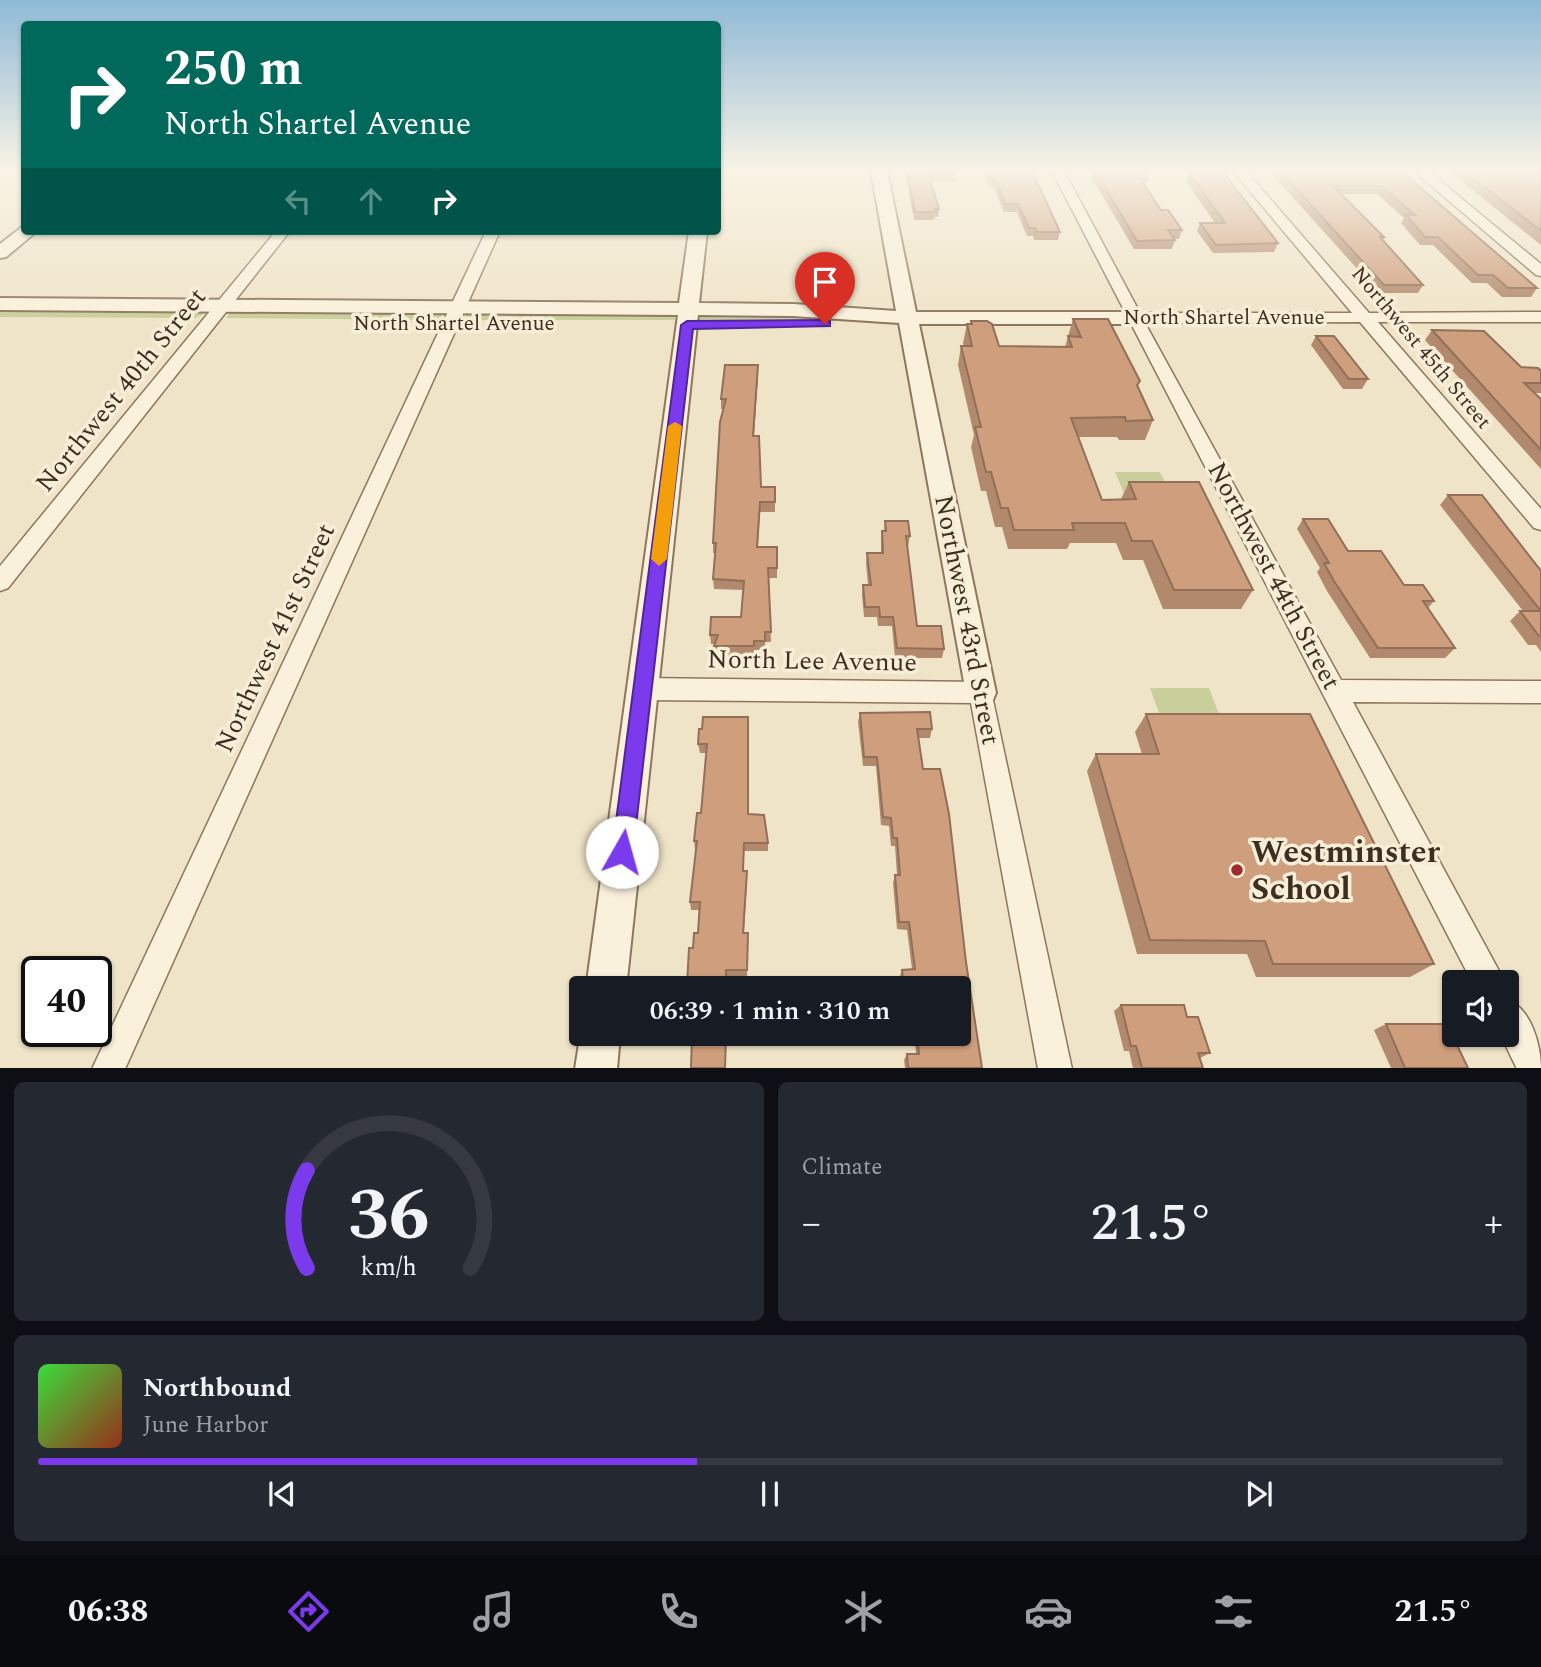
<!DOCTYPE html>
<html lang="en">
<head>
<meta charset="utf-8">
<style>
	body { margin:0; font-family:Spectral,serif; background:#242831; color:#f1f3f6; height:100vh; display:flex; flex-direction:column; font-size:26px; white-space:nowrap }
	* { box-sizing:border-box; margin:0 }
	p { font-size:23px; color:#9ea1a6 }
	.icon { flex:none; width:38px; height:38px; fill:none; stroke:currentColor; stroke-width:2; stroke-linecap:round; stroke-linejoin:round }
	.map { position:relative; height:1068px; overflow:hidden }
	.sheet { display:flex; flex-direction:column; gap:14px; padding:14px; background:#0d0f14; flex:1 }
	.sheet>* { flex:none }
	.top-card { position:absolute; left:21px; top:21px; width:700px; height:214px; border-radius:7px; box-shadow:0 2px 5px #0004; background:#00695c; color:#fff; overflow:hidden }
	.controls { position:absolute; left:1442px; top:970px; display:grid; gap:14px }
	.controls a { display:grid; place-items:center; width:77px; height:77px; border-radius:7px; background:#171b24; box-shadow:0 2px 5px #0004; font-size:35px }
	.speed { position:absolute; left:21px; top:956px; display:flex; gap:14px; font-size:35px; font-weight:700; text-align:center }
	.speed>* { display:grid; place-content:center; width:91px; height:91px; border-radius:50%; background:#171b24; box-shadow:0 2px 5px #0004; line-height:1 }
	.speed .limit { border:4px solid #111; border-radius:10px; background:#fff; color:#111 }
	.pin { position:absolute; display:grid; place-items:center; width:60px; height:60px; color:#fff; margin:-72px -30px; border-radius:50% 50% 50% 0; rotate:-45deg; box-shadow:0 0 7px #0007 }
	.pin .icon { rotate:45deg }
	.me { position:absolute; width:77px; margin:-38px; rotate:7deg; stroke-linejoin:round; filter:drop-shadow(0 0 5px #0008) }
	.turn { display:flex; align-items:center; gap:24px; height:147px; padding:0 28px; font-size:32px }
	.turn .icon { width:91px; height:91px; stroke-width:2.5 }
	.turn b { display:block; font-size:49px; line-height:60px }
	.lanes { display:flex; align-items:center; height:66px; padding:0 28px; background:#0003; justify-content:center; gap:35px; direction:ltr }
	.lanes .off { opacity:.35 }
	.big { font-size:52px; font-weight:600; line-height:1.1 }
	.sheet .widget { flex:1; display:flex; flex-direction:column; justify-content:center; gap:10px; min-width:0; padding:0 24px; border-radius:10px; background:#242831 }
	.sheet .dial { align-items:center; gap:0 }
	.dial svg { height:182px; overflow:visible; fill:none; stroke:#363941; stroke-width:7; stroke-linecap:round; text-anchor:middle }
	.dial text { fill:#f1f3f6; stroke:none }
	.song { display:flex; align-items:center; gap:21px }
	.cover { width:84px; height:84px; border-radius:10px; background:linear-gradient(135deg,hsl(120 70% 55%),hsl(10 70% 35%)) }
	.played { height:7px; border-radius:4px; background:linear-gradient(90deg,#7c3aed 45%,#363941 45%) }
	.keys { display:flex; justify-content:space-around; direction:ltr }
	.heat { display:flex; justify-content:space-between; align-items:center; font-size:38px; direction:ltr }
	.sheet .tiles { flex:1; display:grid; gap:14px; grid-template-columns:1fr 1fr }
	.widget:last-child { grid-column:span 2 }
	.trip { position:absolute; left:569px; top:976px; width:402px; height:70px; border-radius:7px; background:#171b24; box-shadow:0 2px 5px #0004; font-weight:600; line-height:70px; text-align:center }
	.menu { display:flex; height:112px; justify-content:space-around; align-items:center; background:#090b0e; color:#9ea1a6 }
	.menu .icon { width:49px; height:49px }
	.menu .selected { color:#7c3aed }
	.menu b { font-size:32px; color:#f1f3f6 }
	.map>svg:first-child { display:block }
	.green { fill:#c9cf9b }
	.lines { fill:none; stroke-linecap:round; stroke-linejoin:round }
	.minor-casing { stroke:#8d765c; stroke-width:3 }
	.tertiary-casing { stroke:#8d765c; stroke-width:4 }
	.minor { fill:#faf1dc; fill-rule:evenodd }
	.tertiary { fill:#faf1dc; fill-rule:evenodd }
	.wall { fill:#b2896c }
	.shaded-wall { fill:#916f58 }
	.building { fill:#cf9f7d; stroke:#916f58; stroke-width:2 }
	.route { fill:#7c3aed; stroke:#51269a; stroke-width:2 }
	.slow { fill:#f59e0b }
	.poi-dot { fill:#9e2a2b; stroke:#f7eed8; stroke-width:2.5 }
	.labels { text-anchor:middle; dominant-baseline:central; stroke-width:7; stroke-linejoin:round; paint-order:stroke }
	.far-street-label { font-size:21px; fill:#3d2e20; stroke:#f7eed8 }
	.street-label { font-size:26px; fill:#3d2e20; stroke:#f7eed8 }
	.near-poi-label { font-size:32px; font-weight:bold; fill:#3d2e20; stroke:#f7eed8; text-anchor:start }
</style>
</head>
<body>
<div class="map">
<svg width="1541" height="1069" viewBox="0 0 1541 1069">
	<rect width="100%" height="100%" fill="#f0e4c8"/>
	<!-- green -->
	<g class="green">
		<polygon points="0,308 205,311 201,316 195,318 0,317"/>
		<polygon points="233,310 444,311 440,320 226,318"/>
		<polygon points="469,311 675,313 675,320 465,320"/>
		<polygon points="701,313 797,313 823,318 797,321 699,321"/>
		<polygon points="1115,472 1160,472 1170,493 1124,493"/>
		<polygon points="1150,688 1209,688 1222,722 1162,722"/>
	</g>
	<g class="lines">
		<!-- minor casing -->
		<g class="minor-casing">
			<g id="minor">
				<polygon points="1052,171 1064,171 1140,313 1352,313 1233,171 1246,171 1369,313 1541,312 1541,322 1378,322 1541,509 1541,530 1534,528 1360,322 1145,323 1341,680 1541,681 1541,703 1353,702 1505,982 1472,982"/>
				<polygon points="1414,171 1428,171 1541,264 1541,276 1536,275"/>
				<polygon points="276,231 290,231 8,588 0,591 0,566"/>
				<polygon points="486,231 500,231 125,1069 92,1069"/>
				<polygon points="642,678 981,682 990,686 1072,1069 1038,1069 971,703 642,700 633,696 630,689 633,682"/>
				<path d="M1507 999C1531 1009 1541 1044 1541 1069H1517L1500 1034H1507Z"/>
			</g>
		</g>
		<!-- tertiary casing -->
		<g class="tertiary-casing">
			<g id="tertiary">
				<polygon points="871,171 887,171 916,312 1134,312 1141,314 1144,318 1141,322 1134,324 919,324 996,693 992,702 981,706 970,702 966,693 899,323 793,316 698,315 626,989 586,989 678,315 0,310 0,298 679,303 689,231 707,231 699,303 793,304 896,311"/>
				<polygon points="22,227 24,227 24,231 37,231 6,257 0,258 0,244"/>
				<polygon points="581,1031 581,1034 620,1034 617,1069 575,1069"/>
			</g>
		</g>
		<!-- minor -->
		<use href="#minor" class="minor"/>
		<!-- tertiary -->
		<use href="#tertiary" class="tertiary"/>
	</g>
	<!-- wall -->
	<g class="wall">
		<polygon points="905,171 1032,171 1060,232 1058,240 1034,240 1033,236 1027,236 1017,212 1004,212 994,187 989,187 983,171 957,171 956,181 930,181 939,209 938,217 935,217 934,220 914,220"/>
		<polygon points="1088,171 1142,171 1147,179 1145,186 1161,210 1182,230 1179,239 1174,239 1175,240 1172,249 1134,249"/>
		<polygon points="1190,171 1222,171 1278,243 1274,252 1213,253 1197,231 1200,223 1215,223 1186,181 1189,173 1191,173"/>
		<polygon points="1269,171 1401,171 1537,288 1531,297 1502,297 1487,283 1472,283 1433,245 1420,245 1401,223 1404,218 1377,194 1341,194 1384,237 1383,240 1423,285 1418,293 1379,293"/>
		<polygon points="1449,171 1541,171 1541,245"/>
		<polygon points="1073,319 1140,381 1138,386 1153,420 1145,440 1119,440 1117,437 1078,437 1102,500 1121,499 1129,482 1253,590 1241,609 1163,609 1143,560 1123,560 1116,543 1070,543 1067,549 1008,549 1002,527 995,527 986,491 981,491 971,447 974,435 958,365 961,346 964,346 963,343 967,324 970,324 971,321 999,346 1065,347"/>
		<polygon points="1432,330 1521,367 1541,371 1541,393 1534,393 1541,399 1541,469 1425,340"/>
		<polygon points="1316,336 1368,379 1362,389 1343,389 1311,345"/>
		<polygon points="758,375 754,436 761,487 775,502 775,512 760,512 758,547 777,547 777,578 769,578 771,642 765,642 765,650 754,650 754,656 715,656 715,644 711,644 710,635 741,617 743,590 714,589 713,579 715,553 713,553 713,543 724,409 721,409 721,399"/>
		<polygon points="1448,495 1541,571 1541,652 1536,645 1528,645 1510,621 1520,611 1523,611 1440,505"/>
		<polygon points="1303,519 1348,551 1404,585 1434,601 1428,608 1455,648 1445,658 1370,658 1327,591 1317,572 1320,568 1297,529"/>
		<polygon points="885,521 910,536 908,546 907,546 917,626 944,649 942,658 895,658 892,626 878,626 877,617 864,617 862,594 863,585 868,585 866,563 867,553 881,553 881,541 882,531 884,531"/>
		<polygon points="860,713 932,729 930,738 918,738 923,769 966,962 982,1068 905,1068 904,1060 907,1054 916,1054 914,1034 959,1034 959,989 901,989 900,976 902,970 912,969 907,930 897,929 893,883 895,875 897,875 895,846 891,846 889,826 881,825 876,766 863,766 858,722"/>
		<polygon points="1146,714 1434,964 1410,977 1256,977 1247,954 1137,954 1087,771 1096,754 1142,754 1135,732"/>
		<polygon points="699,729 748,814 768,843 768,851 744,851 744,871 747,871 747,879 744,933 748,940 747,976 727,976 727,989 687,989 687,985 693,948 698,933 699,910 691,910 690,902 696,849 695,849 694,841 701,813 706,753 700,753 698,744"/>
		<polygon points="1121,1005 1187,1017 1210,1053 1200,1058 1203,1068 1133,1068 1129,1051 1124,1051 1114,1011"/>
		<polygon points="1386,1024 1468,1068 1391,1068 1374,1030"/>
	</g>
	<!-- shaded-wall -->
	<g class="shaded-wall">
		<polygon points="758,365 758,375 753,446 753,436"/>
		<polygon points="747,871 747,879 743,940 743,933"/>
	</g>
	<!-- building -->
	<g class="building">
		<polygon points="907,171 957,171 958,173 928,173 939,209 935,209 936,212 915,212"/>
		<polygon points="987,171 1032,171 1060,232 1036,232 1035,228 1029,228 1018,204 1005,204 996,180 991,180"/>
		<polygon points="1095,171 1142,171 1147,179 1140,179 1161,210 1168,210 1182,230 1168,230 1175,240 1137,241"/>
		<polygon points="1199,171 1222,171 1278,243 1216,245 1200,223 1225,223 1189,173 1200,173"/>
		<polygon points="1280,171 1401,171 1537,288 1508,288 1493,275 1478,275 1438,237 1425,237 1406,215 1415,215 1381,186 1333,186 1384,237 1380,237 1423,285 1384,285"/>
		<polygon points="1464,171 1541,171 1541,231"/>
		<polygon points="1073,319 1108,319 1140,381 1137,385 1153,420 1126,421 1125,417 1071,418 1102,500 1136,499 1129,482 1199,482 1253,590 1174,590 1152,541 1132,541 1125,523 1072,523 1074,530 1014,530 1008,508 1001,508 991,472 986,472 975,427 981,427 961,346 972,346 967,324 972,324 971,321 987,321 992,324 999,346 1072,347 1068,336 1081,337"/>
		<polygon points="1432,330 1484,331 1521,367 1538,368 1541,371 1541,383 1524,383 1541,399 1541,450"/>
		<polygon points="1316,336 1334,336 1368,379 1349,379"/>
		<polygon points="725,365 758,365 753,436 759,436 761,487 775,487 775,502 760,502 757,547 777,547 777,568 768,568 771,632 765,632 765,641 754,641 754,646 714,646 718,635 710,635 711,617 741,617 744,581 713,579 716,543 713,543 720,422 726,399 721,399"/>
		<polygon points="1448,495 1482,495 1541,571 1541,611"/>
		<polygon points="1303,519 1328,519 1348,551 1381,551 1404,585 1423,585 1434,601 1423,601 1455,648 1378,648 1334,581 1324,563 1329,563"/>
		<polygon points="885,521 908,521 910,536 906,536 917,626 941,626 944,649 897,648 893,617 880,617 879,607 865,607 863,585 871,585 867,553 883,553 882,531 886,531"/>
		<polygon points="1520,611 1541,611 1541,636 1539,636"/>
		<polygon points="930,712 932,729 917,729 923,769 940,769 949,814 966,962 982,1068 908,1068 907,1054 919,1054 917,1034 959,1034 959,989 904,989 902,970 915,969 909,922 899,922 895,875 900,875 897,838 893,838 891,818 883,817 877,757 864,757 860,713"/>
		<polygon points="1146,714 1310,714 1434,964 1273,964 1265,941 1150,940 1096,754 1159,754"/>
		<polygon points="703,717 748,717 748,814 764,815 768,843 744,843 743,871 747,871 743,933 748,933 747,970 726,970 726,989 695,989 695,984 687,985 689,948 693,948 694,933 698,933 700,902 690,902 697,841 694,841 697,813 701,813 707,744 698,744 699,729 702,729"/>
		<polygon points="1121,1005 1184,1005 1187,1017 1198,1017 1210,1053 1198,1053 1203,1068 1142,1068 1136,1046 1131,1046"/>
		<polygon points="1386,1024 1447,1024 1468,1068 1405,1068"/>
		<polygon points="692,1034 726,1034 725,1068 691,1068"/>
	</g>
	<!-- sky -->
	<linearGradient id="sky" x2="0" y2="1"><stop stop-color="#8fbad6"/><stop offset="0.53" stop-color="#f8f3e6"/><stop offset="1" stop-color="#f8f3e6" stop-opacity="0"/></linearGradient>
	<rect width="1541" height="321" fill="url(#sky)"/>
	<!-- route -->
	<polygon class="route" points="825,320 830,321 830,326 693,329 633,852 630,860 622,863 615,860 612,852 681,325 687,321"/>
	<!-- slow -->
	<polygon class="slow" points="675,422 682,426 667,559 659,566 651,559 668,426"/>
	<!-- markers -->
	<circle class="poi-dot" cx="1237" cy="870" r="7"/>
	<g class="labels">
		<!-- far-street labels -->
		<g class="far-street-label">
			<text x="1224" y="318">North Shartel Avenue</text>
			<text x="454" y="324">North Shartel Avenue</text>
			<text transform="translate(1421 348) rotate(50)">Northwest 45th Street</text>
		</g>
		<!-- street labels -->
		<g class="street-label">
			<text transform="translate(121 390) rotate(-51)">Northwest 40th Street</text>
			<text transform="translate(1274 576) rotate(62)">Northwest 44th Street</text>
			<text transform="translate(967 620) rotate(79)">Northwest 43rd Street</text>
			<text transform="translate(275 638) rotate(-65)">Northwest 41st Street</text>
			<text transform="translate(812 661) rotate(1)">North Lee Avenue</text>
		</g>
		<!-- near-poi labels -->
		<g class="near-poi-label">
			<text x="1251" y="852">Westminster<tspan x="1251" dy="37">School</tspan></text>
		</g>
	</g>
</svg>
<div class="controls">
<a><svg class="icon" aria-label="sound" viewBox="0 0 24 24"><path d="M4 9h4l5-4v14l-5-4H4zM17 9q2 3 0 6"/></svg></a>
</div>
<div class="speed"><div class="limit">40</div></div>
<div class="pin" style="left:825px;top:324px;background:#d93025"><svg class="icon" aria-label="arrive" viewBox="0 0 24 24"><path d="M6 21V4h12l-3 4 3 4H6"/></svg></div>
<svg class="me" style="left:622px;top:852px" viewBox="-20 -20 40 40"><circle r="19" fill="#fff"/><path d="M0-13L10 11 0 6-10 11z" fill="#7c3aed"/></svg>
<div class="trip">06:39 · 1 min · 310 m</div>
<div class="top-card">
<div class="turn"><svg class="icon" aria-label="right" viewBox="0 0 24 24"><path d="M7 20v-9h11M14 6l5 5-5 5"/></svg><div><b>250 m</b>North Shartel Avenue</div></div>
<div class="lanes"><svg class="icon off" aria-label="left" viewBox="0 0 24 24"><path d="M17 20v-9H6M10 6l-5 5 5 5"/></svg><svg class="icon off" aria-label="ahead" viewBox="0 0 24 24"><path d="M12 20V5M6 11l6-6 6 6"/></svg><svg class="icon" aria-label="right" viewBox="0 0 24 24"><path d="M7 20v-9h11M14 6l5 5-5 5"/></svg></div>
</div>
</div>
<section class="sheet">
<div class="tiles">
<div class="widget dial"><svg viewBox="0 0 100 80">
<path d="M14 69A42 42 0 1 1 86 69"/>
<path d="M14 69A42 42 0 0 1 14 26" stroke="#7c3aed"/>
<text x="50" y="56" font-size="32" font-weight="700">36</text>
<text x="50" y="72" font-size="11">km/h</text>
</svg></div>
<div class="widget"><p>Climate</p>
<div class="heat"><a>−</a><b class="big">21.5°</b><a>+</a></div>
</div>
<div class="widget">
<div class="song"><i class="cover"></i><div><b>Northbound</b><p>June Harbor</p></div></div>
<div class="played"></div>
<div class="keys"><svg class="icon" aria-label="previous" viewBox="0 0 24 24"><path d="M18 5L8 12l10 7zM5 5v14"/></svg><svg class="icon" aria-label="pause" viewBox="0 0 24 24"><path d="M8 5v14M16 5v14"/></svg><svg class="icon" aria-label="next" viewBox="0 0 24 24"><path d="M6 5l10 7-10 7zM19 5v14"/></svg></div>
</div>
</div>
</section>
<nav class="menu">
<b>06:38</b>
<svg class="icon selected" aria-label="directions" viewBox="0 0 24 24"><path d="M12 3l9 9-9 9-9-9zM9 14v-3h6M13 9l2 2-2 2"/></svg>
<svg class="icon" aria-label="music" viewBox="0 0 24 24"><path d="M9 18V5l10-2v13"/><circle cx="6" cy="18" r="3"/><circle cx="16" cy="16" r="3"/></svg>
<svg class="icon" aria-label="phone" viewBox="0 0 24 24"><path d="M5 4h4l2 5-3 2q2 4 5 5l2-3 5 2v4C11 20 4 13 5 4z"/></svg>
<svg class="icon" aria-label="climate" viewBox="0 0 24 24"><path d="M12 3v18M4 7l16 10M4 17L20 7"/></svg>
<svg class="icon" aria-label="car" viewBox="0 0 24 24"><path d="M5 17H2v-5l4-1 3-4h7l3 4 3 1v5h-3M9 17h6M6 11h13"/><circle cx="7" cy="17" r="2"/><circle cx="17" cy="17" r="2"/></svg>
<svg class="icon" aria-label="filters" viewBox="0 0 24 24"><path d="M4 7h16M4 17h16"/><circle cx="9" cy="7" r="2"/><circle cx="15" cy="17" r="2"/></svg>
<b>21.5°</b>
</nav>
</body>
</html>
